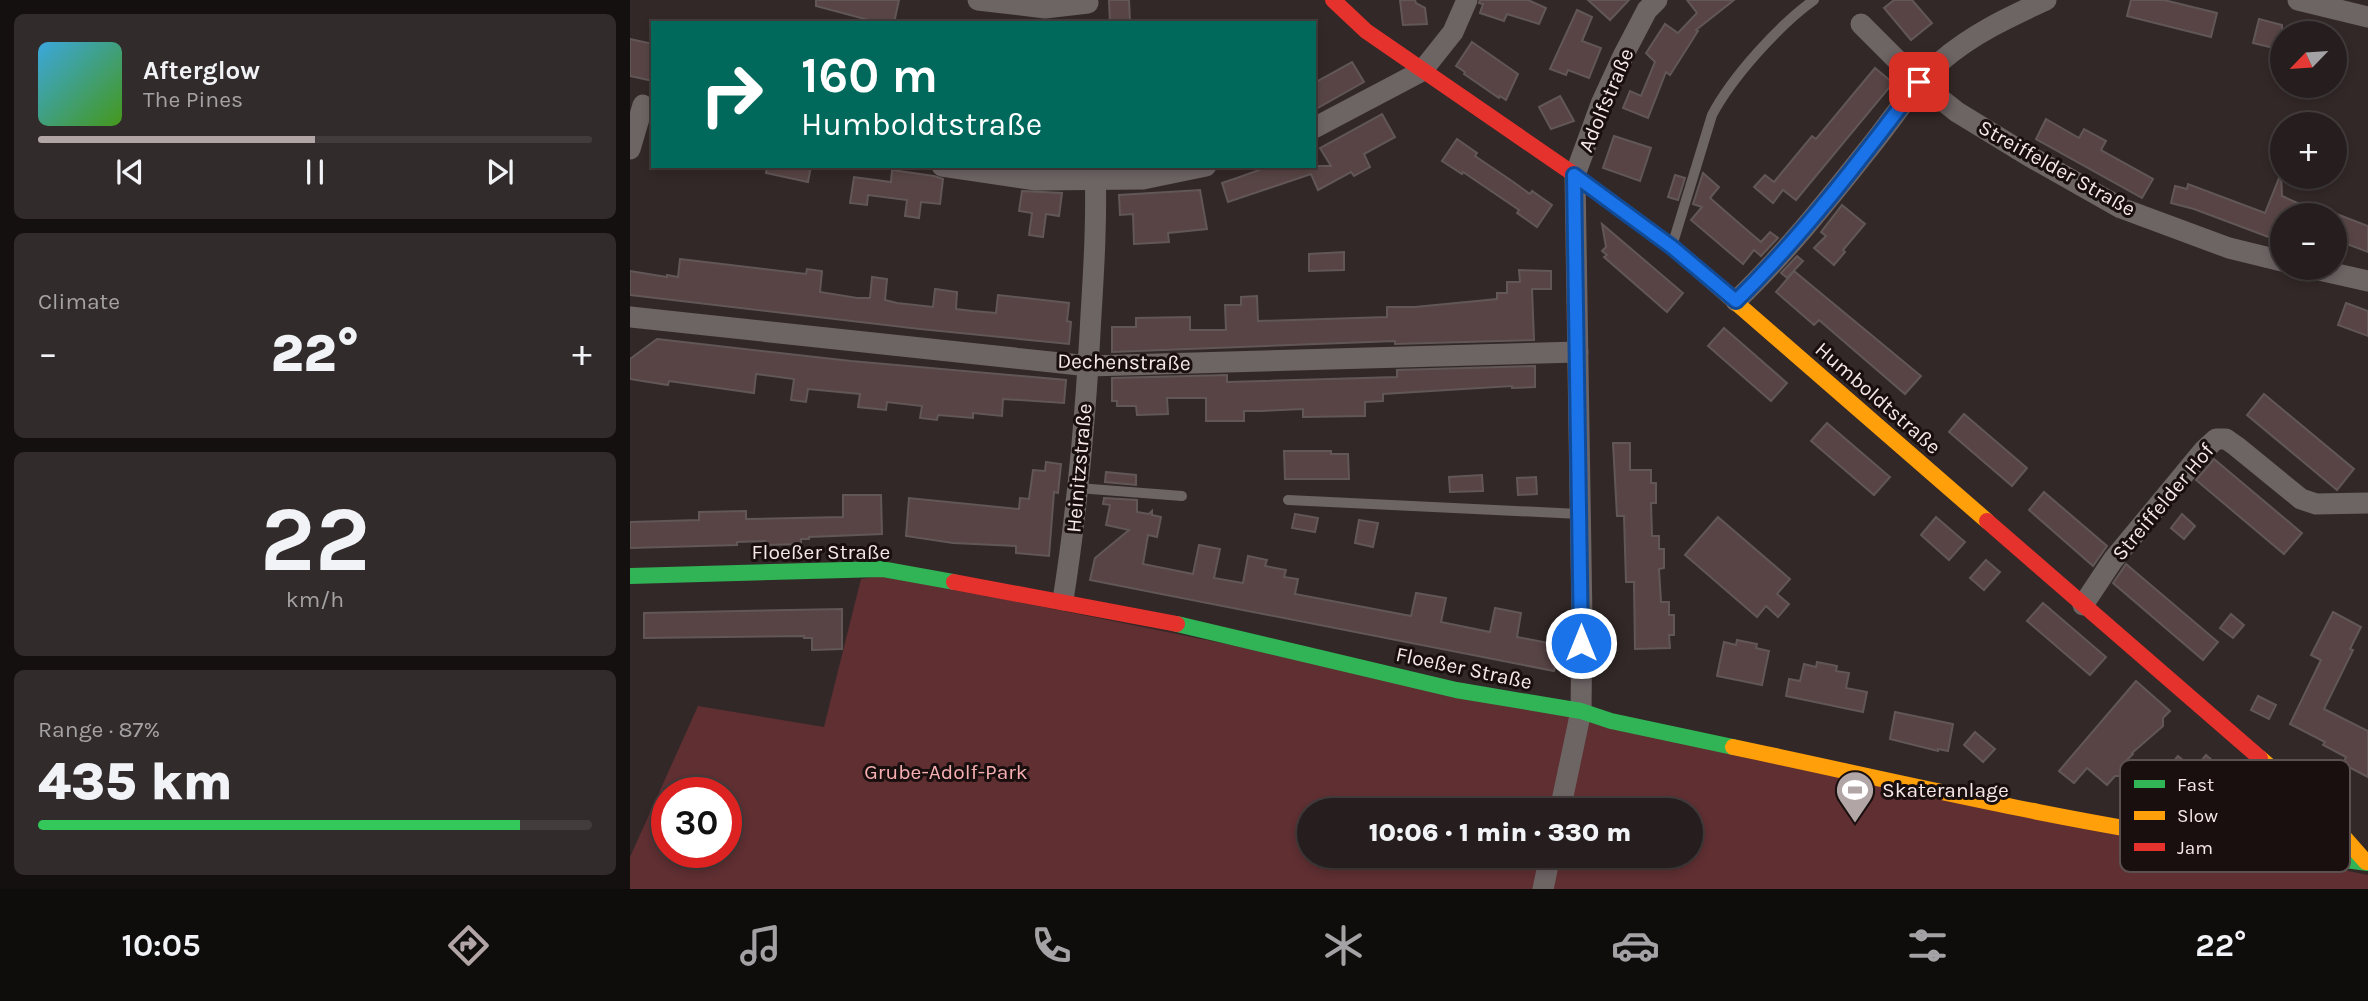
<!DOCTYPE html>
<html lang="en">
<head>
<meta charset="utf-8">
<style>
	body { margin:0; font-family:Karla,sans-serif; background:#322b2b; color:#f1f3f6; height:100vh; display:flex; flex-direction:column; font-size:26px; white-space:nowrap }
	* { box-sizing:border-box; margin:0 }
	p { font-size:23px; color:#a4a2a4 }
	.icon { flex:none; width:38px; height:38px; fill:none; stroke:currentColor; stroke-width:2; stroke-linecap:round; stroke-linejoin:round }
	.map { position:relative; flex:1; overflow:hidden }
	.sheet { display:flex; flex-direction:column; gap:14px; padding:14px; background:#151010; width:630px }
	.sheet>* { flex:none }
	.guide { position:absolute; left:21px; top:21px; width:665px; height:147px; border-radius:0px; box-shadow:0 4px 10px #0003,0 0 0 2px #423c3c; background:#00695c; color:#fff; overflow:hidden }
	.needle { width:46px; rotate:245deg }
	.fabs { position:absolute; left:1640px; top:21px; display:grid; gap:14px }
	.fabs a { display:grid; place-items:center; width:77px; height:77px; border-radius:50%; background:#261e1e; box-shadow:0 4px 10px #0003,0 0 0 2px #423c3c; font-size:35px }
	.speed { position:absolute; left:21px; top:777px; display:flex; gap:14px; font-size:35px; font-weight:700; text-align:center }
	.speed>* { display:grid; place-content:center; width:91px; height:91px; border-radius:50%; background:#261e1e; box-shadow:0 4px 10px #0003,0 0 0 2px #423c3c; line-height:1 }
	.speed .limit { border:10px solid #d22; background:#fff; color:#111 }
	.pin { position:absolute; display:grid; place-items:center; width:60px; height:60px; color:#fff; margin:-30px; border-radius:14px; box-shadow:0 4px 10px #0006 }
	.me { position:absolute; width:77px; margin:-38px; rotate:0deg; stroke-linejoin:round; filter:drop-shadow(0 0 5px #0008) }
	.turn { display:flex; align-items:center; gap:24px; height:147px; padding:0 35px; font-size:32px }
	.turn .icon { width:91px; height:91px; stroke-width:2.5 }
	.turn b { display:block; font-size:49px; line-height:60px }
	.big { font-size:52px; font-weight:800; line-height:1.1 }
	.sheet .widget { flex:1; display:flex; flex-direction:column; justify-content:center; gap:10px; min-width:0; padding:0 24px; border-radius:10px; background:#322b2b }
	.sheet .dial { align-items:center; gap:0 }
	.dial b { font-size:91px; line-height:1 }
	.song { display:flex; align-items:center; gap:21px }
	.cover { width:84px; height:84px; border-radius:10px; background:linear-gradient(135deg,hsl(200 70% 55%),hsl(100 70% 35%)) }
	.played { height:7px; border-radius:4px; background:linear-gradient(90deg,#b2a5a5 50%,#423c3c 50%) }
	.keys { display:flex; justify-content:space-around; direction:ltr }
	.heat { display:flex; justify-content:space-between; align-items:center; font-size:38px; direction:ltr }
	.charge { height:10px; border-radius:5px; background:linear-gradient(90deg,#34c759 87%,#423c3c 0) }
	.trip { position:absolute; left:667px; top:798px; width:406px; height:70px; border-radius:35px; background:#261e1e; box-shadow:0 4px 10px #0003,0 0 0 2px #423c3c; font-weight:800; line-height:70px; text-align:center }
	.menu { display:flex; height:112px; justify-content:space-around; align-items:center; background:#0f0c0c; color:#a4a2a4 }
	.menu .icon { width:49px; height:49px }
	.menu .current { color:#b2a5a5 }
	.menu b { font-size:32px; color:#f1f3f6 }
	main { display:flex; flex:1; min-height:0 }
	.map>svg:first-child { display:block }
	.green { fill:#5f2f32; fill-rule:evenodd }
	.building { fill:#584445; stroke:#625757; stroke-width:2 }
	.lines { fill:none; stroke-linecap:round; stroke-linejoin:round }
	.lane { stroke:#6d6464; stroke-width:10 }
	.street { stroke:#6d6464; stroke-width:21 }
	.fast { stroke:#30b455; stroke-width:16 }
	.slow { stroke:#ff9f0a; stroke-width:16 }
	.jam { stroke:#e5322d; stroke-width:16 }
	.route-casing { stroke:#114b97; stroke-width:18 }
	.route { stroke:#1a73e8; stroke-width:12 }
	.labels { text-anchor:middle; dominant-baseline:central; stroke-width:6; stroke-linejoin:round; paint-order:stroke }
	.street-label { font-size:21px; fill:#f7e8e8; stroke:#190f0f }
	.park-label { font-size:21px; fill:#f8afb2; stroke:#190f0f }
	.poi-label { font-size:21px; fill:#f7e8e8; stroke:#190f0f; text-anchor:start }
	.key { fill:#190f0f; stroke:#5c5050; stroke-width:2 }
	.key-label { font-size:19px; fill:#f7e8e8 }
</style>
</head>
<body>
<main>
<section class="sheet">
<div class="widget">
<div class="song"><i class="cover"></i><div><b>Afterglow</b><p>The Pines</p></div></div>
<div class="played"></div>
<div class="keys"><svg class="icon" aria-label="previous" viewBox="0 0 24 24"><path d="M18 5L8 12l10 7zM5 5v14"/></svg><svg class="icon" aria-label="pause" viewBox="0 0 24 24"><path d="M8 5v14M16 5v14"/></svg><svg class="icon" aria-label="next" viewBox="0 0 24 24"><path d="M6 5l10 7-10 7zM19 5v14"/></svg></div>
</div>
<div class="widget"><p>Climate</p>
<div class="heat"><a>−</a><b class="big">22°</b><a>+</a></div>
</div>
<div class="widget dial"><b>22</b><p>km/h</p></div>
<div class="widget"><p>Range · 87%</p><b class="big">435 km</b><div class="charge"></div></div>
</section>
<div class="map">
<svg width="1738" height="889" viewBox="0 0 1738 889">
	<rect width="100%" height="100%" fill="#332828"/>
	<!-- green -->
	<path class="green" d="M255 575 1738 875V889H0V857L68 706 194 727 231 579ZM37 793H96V852H37ZM679 810H1060V856H679Z"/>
	<!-- building -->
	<g class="building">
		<polygon points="186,0 269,0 264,23 250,23 186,6"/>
		<polygon points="479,0 499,0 500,21 480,23"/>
		<polygon points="770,0 785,0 786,3 795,8 797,24 773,25"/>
		<polygon points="850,0 898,0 916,8 909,24 877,14 874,21 850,13 853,4 849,3"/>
		<polygon points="958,0 999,0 980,20"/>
		<polygon points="1057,0 1104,0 1066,30 1068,31 1040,75 1036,72 1018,118 993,108 1000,91 1011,96 1025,62 1016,53 1035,24 1048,33 1067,13"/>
		<polygon points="1264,0 1282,0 1302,23 1281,40 1254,8"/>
		<polygon points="1501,0 1534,0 1587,13 1581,37 1497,16"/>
		<polygon points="947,10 962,17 952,41 971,48 959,78 938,70 936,75 920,69"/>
		<polygon points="1629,19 1652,25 1652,50 1623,43"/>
		<polygon points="0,39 23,44 23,81 0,76"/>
		<polygon points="842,42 888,74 876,100 870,96 869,98 834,74 835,72 826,66"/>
		<polygon points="722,62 734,82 684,110 684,83"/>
		<polygon points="1245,68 1263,83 1166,200 1153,190 1143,203 1124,187 1135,175 1144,182 1182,136 1186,139"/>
		<polygon points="930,96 944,121 921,129 909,107"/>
		<polygon points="752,114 765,137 734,154 740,167 724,176 721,172 688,190 681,174 598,202 592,183 607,178 640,166 701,166 690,148"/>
		<polygon points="1416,119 1449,138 1454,129 1476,141 1471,150 1523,179 1512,198 1406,139"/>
		<polygon points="984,136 1021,148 1010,181 973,168"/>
		<polygon points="827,139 847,153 845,156 882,181 900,194 902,191 922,205 907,227 887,213 889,210 833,172 832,174 812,161"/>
		<polygon points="137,166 181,166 178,182 136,173"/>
		<polygon points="262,170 304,176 313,179 310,204 291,202 289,218 275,216 277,200 238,195 237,205 220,203 224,177 261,182"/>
		<polygon points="1073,173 1089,187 1080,198 1118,231 1131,242 1140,232 1148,238 1131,256 1124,250 1113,264 1061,220 1072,207 1063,204"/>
		<polygon points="1651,173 1652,196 1694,215 1652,215 1652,242 1564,209 1541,203 1545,186 1557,189 1558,184 1635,213"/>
		<polygon points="1045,175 1055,178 1048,200 1038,197"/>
		<polygon points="570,190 577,229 538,233 539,242 504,244 503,214 490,215 489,195"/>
		<polygon points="392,191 432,193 429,216 416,214 413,237 399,235 402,213 389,211"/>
		<polygon points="1212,205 1235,224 1213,250 1215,252 1204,265 1184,248 1196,236 1191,232"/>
		<polygon points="1704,213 1738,226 1738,252 1704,239"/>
		<polygon points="972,224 1053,293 1037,312 974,257 977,255 972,251 976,247"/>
		<polygon points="714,252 714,270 679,271 679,254"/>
		<polygon points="1167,256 1173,261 1157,278 1151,273"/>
		<polygon points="50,259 176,274 177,269 192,271 190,292 227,298 240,298 242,277 257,279 255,300 267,303 303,307 305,289 327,292 326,309 343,311 366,313 368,295 439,303 437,321 441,322 439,344 290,329 0,295 0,271 37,277 37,275 48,277"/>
		<polygon points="889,270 921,271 921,289 902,289 904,340 765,344 765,341 482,352 482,327 506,327 506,318 560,317 560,330 596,330 595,305 611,305 611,297 627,296 628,321 757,317 757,307 785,307 867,299 867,293 877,293 877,282 890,282"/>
		<polygon points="1164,271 1291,376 1275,394 1189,320 1184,325 1146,292"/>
		<polygon points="1716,303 1738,311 1738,336 1708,325"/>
		<polygon points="1094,328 1157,383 1141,401 1078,346"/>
		<polygon points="27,339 221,361 436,380 434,403 373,399 372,416 343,413 343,418 308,415 307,420 290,418 292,406 257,402 256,410 228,407 230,394 178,389 176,402 161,400 164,379 126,374 124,393 39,381 38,385 0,379 0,359"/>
		<polygon points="905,366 905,387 882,388 882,386 753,394 753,401 735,402 735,416 673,417 673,409 630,411 614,411 614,421 576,421 576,398 537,398 538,414 507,415 506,406 487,406 487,401 482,401 482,378 597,375 597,382 767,377 767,370"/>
		<polygon points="1634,394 1724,469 1707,490 1617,415"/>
		<polygon points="1334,414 1397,468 1382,486 1319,432"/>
		<polygon points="1197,423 1260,477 1244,495 1181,441"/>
		<polygon points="983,443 1000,443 1000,470 1021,470 1021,483 1026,483 1026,503 1021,503 1022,536 1029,536 1029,549 1034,549 1034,568 1029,569 1031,602 1039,602 1039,615 1044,615 1044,635 1039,635 1040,648 1005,649 1004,582 996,582 994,516 987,516"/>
		<polygon points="654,451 701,451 701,454 718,454 719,479 655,479"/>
		<polygon points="1584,459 1672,533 1654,554 1566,480"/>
		<polygon points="416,462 431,464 428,493 424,492 419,556 386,553 386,546 323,543 276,536 279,498 389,509 390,498 399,499 403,470 415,471"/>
		<polygon points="476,472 506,475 506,485 475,482"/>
		<polygon points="852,475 853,491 820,492 819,477"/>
		<polygon points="906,477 907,494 888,495 887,478"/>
		<polygon points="1414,492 1477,546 1463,566 1399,510"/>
		<polygon points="213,495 251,495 252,534 179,537 179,539 171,539 171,544 135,545 135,541 107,542 107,545 0,548 0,522 69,520 69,512 116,511 116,519 213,517"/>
		<polygon points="474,498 507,500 507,512 519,514 522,511 522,515 531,517 527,537 518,535 513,564 563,574 569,545 590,549 584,578 613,583 618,556 637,560 635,566 656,570 654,577 668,579 665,594 781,616 786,593 816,598 811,622 860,632 865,608 891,613 887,637 929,645 924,671 460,580 465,558 499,530 476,525 480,505 473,504"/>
		<polygon points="665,514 688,518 685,532 662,528"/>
		<polygon points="1552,514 1565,526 1554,539 1541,528"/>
		<polygon points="1088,517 1160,579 1147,594 1159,604 1148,617 1136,606 1127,617 1055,555"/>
		<polygon points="1306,517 1335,542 1319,560 1291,535"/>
		<polygon points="729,520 748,523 743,547 725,543"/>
		<polygon points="1356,560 1370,572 1354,590 1340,578"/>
		<polygon points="1496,564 1588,642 1573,660 1483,583"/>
		<polygon points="1413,603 1476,657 1460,675 1397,621"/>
		<polygon points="212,609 212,649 182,650 182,638 174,638 174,636 14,638 14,613"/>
		<polygon points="1703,612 1731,627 1720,649 1723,650 1694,709 1738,731 1738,777 1713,764 1716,757 1693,745 1695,742 1660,724 1691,660 1681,655"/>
		<polygon points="1601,614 1614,625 1603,638 1590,628"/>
		<polygon points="1107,640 1127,644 1126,648 1139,651 1132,685 1087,676 1094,642 1106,645"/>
		<polygon points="1187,662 1207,666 1206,671 1219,673 1216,688 1237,692 1233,712 1156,696 1159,679 1170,681 1174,664 1186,667"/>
		<polygon points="1506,681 1540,711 1533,718 1533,726 1502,753 1503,754 1496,761 1497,769 1491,776 1485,776 1477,785 1457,768 1444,783 1429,771"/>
		<polygon points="1628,696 1646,705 1639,719 1621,710"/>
		<polygon points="1265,712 1323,724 1318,751 1308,749 1308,751 1260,739"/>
		<polygon points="1345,732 1365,749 1353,762 1334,745"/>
		<polygon points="1576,755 1625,797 1620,821 1600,818 1603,802 1565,768"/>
		<polygon points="1548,756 1562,768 1540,792 1527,781"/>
	</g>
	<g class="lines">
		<!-- lane -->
		<g class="lane">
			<path d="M1042 246 1082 115C1102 77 1149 25 1184 0"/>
			<polyline points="448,488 552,496"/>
			<polyline points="658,500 949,514"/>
		</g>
		<!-- street -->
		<g class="street">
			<polyline points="348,0 415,8 458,3"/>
			<polyline points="1668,0 1738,17"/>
			<polyline points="1231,24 1289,82 1327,112 1399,156 1491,208 1599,248 1652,261"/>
			<polyline points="684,128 792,71 823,32 837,0"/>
			<polyline points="0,149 13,105"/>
			<polyline points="312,166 406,180 513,179 576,166"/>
			<polyline points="1680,268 1738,281"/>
			<path d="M1106 301C1153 256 1195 204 1236 152 1261 122 1281 88 1310 62 1342 34 1379 17 1416 0"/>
			<polyline points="0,317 459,366 948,352"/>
			<path d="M433 600C448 506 456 411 461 315 464 266 467 216 465 166"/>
			<polyline points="1453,605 1483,560 1574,450 1586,439 1596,439 1606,446 1671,499 1686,504 1738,503"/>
			<polyline points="930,810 951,711 952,620 945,175 971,104 994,54 1017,10 1027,0"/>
			<polyline points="913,889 920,856"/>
		</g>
		<!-- fast -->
		<g class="fast">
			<polyline points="0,576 252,569 324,582"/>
			<polyline points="547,624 826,690 951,711 981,721 1103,747"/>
			<polyline points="1602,845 1738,863"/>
		</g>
		<!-- slow -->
		<g class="slow">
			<polyline points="1000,216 1042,247 1357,521"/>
			<path d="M1103 747C1269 782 1434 822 1602 845"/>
			<polyline points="1630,758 1692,812 1736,862"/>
		</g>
		<!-- jam -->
		<g class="jam">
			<polyline points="703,0 736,31 945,175 1000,216"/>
			<polyline points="1357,521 1630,758"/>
			<polyline points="324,582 547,624"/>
		</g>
	</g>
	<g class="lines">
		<!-- route casing -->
		<g class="route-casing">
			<path id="route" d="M951 643 944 175 1042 247 1106 301C1173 235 1232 158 1289 82"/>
		</g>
		<!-- route -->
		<use href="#route" class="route"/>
	</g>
	<!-- icons -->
	<defs>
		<g id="stadium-pin" transform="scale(2.0125)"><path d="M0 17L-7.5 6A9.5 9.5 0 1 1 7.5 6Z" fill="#b2a5a5" stroke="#190f0f"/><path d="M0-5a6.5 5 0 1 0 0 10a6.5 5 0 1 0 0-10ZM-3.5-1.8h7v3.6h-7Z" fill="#fff"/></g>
	</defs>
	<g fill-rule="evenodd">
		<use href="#stadium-pin" x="1225" y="790"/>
	</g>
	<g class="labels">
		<!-- street labels -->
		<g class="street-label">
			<text transform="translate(976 100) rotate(-67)">Adolfstraße</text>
			<text transform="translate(1427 168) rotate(29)">Streiffelder Straße</text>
			<text transform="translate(494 362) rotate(1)">Dechenstraße</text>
			<text transform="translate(1248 398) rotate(41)">Humboldtstraße</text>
			<text transform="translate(449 468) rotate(-85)">Heinitzstraße</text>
			<text transform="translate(1533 502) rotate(-50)">Streiffelder Hof</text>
			<text x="191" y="552">Floeßer Straße</text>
			<text transform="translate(834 668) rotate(12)">Floeßer Straße</text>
		</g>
		<!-- park labels -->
		<g class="park-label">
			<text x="316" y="772">Grube-Adolf-Park</text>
		</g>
		<!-- poi labels -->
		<g class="poi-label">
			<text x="1252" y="790">Skateranlage</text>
		</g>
	</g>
	<!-- legend -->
	<rect x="1490" y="760" width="230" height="112" rx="10" class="key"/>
	<rect x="1504" y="780" width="31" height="8" fill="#30b455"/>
	<rect x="1504" y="811" width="31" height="9" fill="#ff9f0a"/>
	<rect x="1504" y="843" width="31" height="8" fill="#e5322d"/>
	<g class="key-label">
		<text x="1547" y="791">Fast</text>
		<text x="1547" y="822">Slow</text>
		<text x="1547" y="854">Jam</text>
	</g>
</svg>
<div class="fabs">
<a><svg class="needle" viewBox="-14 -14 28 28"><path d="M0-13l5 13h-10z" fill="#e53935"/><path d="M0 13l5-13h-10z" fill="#a4a2a4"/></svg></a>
<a>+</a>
<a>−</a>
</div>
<div class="speed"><div class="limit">30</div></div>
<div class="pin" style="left:1289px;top:82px;background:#d93025"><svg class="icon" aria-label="arrive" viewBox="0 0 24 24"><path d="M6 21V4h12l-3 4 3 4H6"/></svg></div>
<svg class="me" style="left:951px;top:643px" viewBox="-20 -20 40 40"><circle r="17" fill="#1a73e8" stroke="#fff" stroke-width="3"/><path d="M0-11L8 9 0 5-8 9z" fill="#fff"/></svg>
<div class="trip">10:06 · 1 min · 330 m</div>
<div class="guide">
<div class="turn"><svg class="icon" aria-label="right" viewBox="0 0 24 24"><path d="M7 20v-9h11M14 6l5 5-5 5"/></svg><div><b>160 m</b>Humboldtstraße</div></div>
</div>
</div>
</main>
<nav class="menu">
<b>10:05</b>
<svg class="icon current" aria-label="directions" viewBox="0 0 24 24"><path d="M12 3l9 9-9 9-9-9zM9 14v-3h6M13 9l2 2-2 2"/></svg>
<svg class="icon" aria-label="music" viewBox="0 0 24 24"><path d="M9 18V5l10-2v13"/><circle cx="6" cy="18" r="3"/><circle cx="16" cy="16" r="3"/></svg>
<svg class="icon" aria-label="phone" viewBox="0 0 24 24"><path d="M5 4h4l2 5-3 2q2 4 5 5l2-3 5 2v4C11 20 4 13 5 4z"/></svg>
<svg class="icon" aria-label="climate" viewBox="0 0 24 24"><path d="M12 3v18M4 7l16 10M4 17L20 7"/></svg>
<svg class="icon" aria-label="car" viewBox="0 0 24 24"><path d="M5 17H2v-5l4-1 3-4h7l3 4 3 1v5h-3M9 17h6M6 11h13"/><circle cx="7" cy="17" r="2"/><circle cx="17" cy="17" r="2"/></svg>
<svg class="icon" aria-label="filters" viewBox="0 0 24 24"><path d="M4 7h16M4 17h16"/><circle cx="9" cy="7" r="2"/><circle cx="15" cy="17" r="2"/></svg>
<b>22°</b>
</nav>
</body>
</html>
